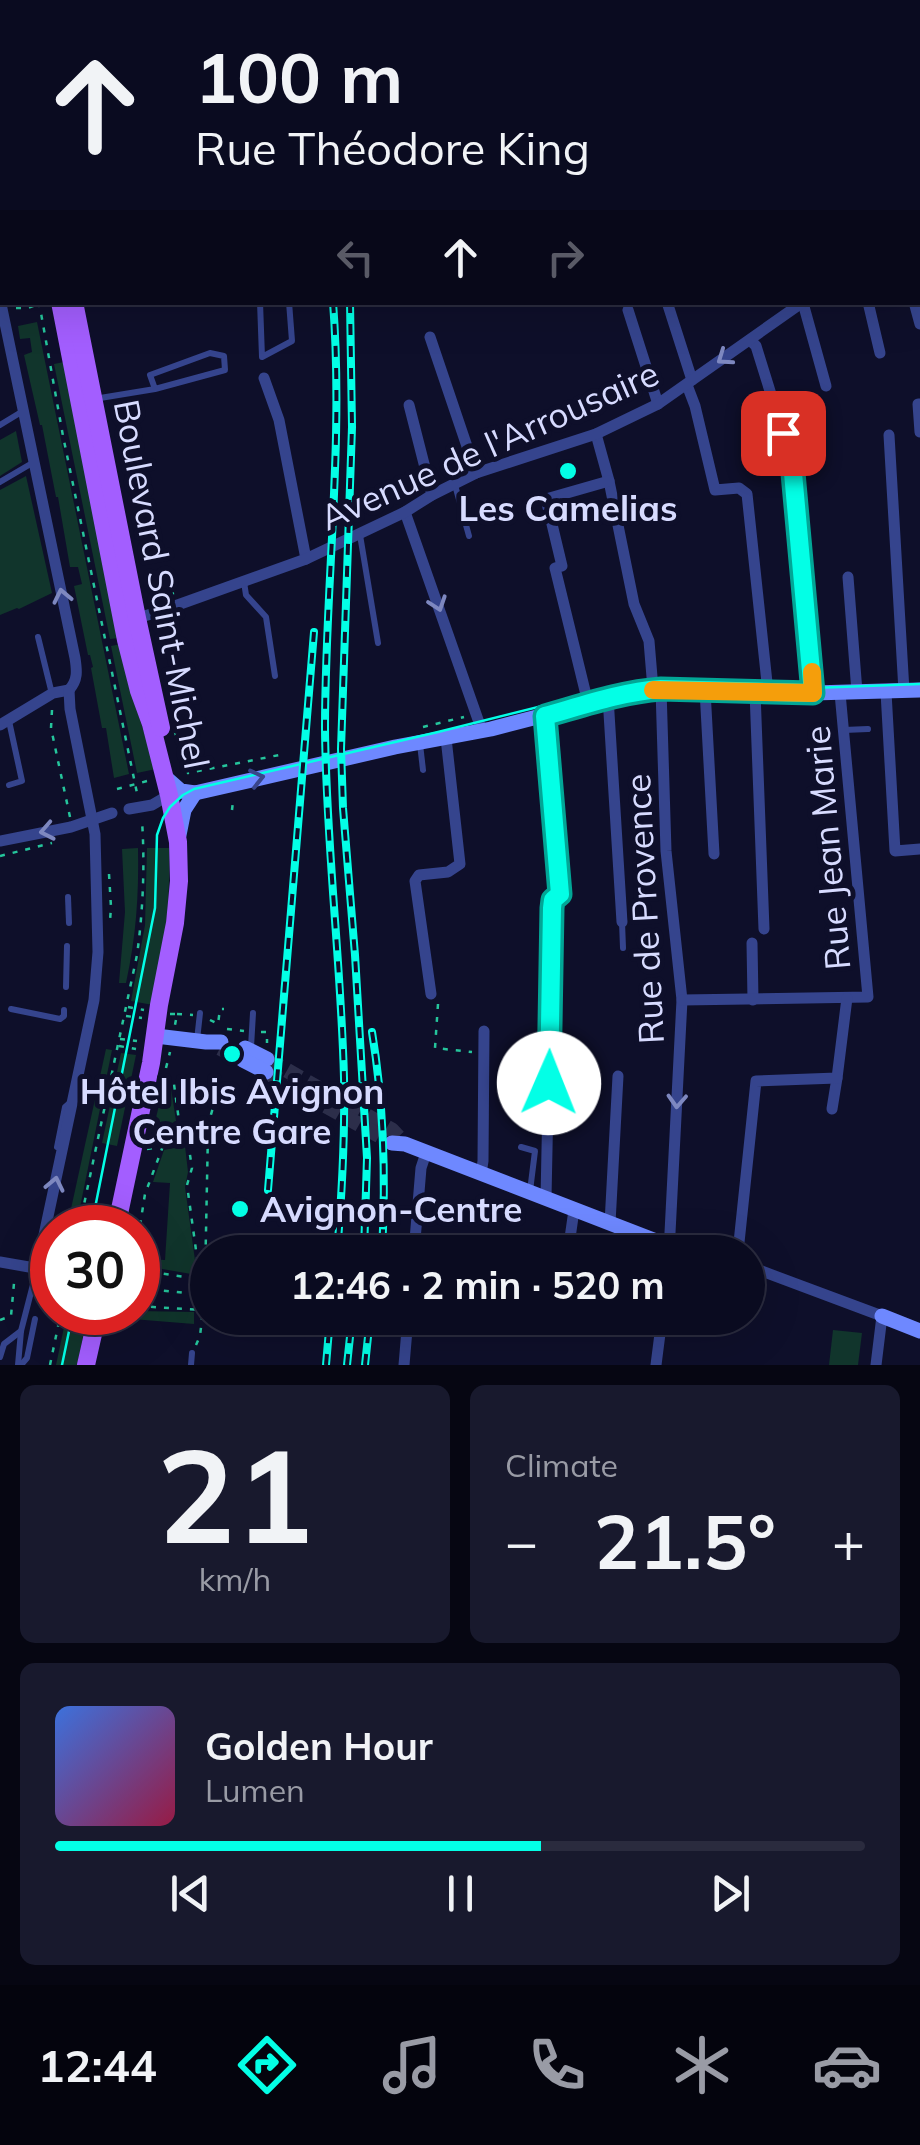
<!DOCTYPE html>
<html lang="en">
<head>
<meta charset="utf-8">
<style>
	body { margin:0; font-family:Mulish,sans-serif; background:#18192d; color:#f1f3f6; height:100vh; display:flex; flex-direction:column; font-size:38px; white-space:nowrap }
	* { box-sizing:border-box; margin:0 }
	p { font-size:32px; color:#999ba5 }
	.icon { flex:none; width:55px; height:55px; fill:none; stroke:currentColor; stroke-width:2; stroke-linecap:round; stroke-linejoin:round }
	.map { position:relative; height:1365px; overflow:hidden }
	.details { display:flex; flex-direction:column; gap:20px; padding:20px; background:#060612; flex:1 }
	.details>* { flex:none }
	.top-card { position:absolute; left:0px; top:0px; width:920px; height:305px; box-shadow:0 10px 40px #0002,0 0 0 2px #2a2b3e; background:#0a0b20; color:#f1f3f6; overflow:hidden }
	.speed { position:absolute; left:30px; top:1205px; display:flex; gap:20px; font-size:50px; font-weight:700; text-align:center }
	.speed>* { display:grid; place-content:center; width:130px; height:130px; border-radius:50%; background:#0a0b20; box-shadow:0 10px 40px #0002,0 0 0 2px #2a2b3e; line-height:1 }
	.speed .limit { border:15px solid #d22; background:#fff; color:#111 }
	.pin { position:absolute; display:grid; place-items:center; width:85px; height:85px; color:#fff; margin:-42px; border-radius:20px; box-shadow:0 5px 15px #0006 }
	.me { position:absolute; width:110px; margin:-55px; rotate:1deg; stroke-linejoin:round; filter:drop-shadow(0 0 8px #0008) }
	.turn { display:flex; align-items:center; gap:35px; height:210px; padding:0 30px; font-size:45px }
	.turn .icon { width:130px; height:130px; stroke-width:2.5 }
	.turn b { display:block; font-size:70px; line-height:85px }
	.lanes { display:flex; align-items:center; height:95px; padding:0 30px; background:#0003; justify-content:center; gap:50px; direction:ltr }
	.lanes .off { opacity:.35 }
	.big { font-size:75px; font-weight:700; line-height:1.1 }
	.details .widget { flex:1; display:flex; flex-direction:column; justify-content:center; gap:15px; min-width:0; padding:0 35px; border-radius:15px; background:#18192d }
	.details .dial { align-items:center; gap:0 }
	.dial b { font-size:130px; line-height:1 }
	.song { display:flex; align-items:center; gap:30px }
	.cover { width:120px; height:120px; border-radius:15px; background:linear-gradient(135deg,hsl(220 70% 55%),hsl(340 70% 35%)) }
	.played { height:10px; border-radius:5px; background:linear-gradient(90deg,#03ffe6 60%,#2a2b3e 60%) }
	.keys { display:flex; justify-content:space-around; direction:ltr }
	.heat { display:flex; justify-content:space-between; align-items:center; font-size:55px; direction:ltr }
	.details .tiles { flex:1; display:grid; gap:20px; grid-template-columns:1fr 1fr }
	.widget:last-child { grid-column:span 2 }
	.trip { position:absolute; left:190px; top:1235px; width:575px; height:100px; border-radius:50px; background:#0a0b20; box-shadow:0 10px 40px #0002,0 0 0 2px #2a2b3e; font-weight:700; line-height:100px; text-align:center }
	.tab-bar { display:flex; height:160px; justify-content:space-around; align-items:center; background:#04040d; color:#999ba5 }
	.tab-bar .icon { width:70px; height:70px }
	.tab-bar .on { color:#03ffe6 }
	.tab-bar b { font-size:45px; color:#f1f3f6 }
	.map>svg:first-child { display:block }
	.green { fill:#11352c }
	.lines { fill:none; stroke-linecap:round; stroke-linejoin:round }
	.secondary-tunnel { stroke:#2c2e4a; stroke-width:15; stroke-dasharray:15 8; stroke-linecap:butt }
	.path { stroke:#25c59c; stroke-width:2.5; stroke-dasharray:5 8; stroke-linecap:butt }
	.lane { stroke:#35448d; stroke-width:6 }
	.street { stroke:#35448d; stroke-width:11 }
	.secondary { stroke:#6e88ff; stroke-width:15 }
	.primary { stroke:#a35eff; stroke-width:18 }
	.tram { stroke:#03ffe6; stroke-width:2.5 }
	.rail-casing { stroke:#03ffe6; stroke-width:8 }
	.rail { stroke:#0e0f2a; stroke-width:4; stroke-dasharray:11; stroke-linecap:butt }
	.oneway { stroke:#7e88c0 }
	.oneway2 { stroke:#39458a }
	.route-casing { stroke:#02a696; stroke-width:25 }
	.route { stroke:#03ffe6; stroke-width:18 }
	.slow { stroke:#f59e0b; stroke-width:18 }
	.poi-dot { fill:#03ffe6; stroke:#0e0f2a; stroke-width:4 }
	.labels { text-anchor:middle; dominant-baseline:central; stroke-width:10; stroke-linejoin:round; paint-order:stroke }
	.street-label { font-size:35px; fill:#d7dbff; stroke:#0e0f2a }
	.poi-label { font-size:35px; font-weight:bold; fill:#d7dbff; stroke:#0e0f2a }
</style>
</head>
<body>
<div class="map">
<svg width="920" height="1365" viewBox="0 0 920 1365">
	<rect width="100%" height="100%" fill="#0e0f2a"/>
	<!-- green -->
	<g class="green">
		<polygon points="37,322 129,774 114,778 106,728 102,728 91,668 93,667 90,655 88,655 74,586 82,584 78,567 70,567 58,497 56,497 42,425 40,425 24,355 32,352 30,338 20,339 18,326"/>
		<polygon points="64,362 119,638 110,639 54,364"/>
		<polygon points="16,431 22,462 0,476 0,440"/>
		<polygon points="26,476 52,593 19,609 17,608 0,615 0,490"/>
		<polygon points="121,644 128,683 156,769 137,773 111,646"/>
		<path d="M138 848C139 896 136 937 126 983H119L125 912 122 849Z"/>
		<path d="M147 848H169C171 904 163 950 153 1005L131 1001 145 925Z"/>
		<polygon points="106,1049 112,1050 76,1227 67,1227"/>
		<polygon points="121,1053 136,1055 117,1146 102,1143"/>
		<polygon points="164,1086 171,1088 179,1141 149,1145"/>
		<polygon points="185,1146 188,1172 185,1187 197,1275 145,1266 146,1259 165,1260 170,1183 153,1182 164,1150"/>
		<polygon points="138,1311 194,1312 194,1324 132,1319 133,1313 138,1312"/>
		<polygon points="67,1313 88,1313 77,1365 56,1365"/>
		<polygon points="833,1330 862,1333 858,1365 829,1365"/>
	</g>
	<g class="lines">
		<!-- secondary-tunnel -->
		<g class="secondary-tunnel">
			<polyline points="220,1048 243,1060"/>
			<polyline points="267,1059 392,1130 405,1144"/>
			<polyline points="266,1072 392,1143"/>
		</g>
		<!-- path -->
		<g class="path">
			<polyline points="0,115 2,128"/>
			<polyline points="39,302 63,436 138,798"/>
			<polyline points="16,308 28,308 44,302"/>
			<polyline points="148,601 174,593"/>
			<polyline points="52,710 51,728 70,817"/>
			<polyline points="423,727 464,717"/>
			<polyline points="175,732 188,773 279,755 281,760"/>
			<polyline points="117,789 151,780"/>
			<polyline points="232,810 233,801"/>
			<polyline points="0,856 52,843"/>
			<polyline points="109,874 111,907 110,921"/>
			<polyline points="438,1004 435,1048 472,1052"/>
			<polyline points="128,1007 144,1010"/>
			<polyline points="170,1014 177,1014 175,1025"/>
			<polyline points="177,1014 193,1015"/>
			<polyline points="126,1016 142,1018"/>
			<polyline points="210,1020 218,1024 220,1009 224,1009"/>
			<polyline points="227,1029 244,1031"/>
			<polyline points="261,1032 267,1032 267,1043"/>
			<polyline points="120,1039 137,1041"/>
			<polyline points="119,1046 136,1049"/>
			<polyline points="166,1068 170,1052"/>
			<polyline points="162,1081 174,1084 182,1143 188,1142 192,1168 187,1185 200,1279"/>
			<polyline points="189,1141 206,1139"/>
			<polyline points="147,1149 182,1143"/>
			<polyline points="84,1212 103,1216 102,1218"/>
			<path d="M79 1228 137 955C143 911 145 865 142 821"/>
			<polyline points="138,1238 145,1194 163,1146"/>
			<polyline points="705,1249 720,1252"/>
			<polyline points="138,1272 145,1271 198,1279"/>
			<polyline points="138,1288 206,1295"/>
			<polyline points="41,1292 45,1293 41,1310"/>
			<polyline points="138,1306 201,1310"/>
			<polyline points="205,1318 232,1320 232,1318"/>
			<polyline points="0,1320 11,1316 14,1283"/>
			<path d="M196 1345 200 1336 203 1310 206 1309 207 1290 205 1281 208 1132C208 1119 214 1109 215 1097"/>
			<polyline points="50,1365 61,1312"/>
		</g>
		<!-- lane -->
		<g class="lane">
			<polyline points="302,0 302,2"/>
			<polyline points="450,0 450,2"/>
			<polyline points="260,302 262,357 292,341 289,302"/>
			<polyline points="94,399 155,389 225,370 224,356 210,353 150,375 155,389"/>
			<polyline points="0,425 23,411"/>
			<polyline points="0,482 34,462"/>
			<polyline points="455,485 469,536"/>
			<polyline points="360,535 378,643"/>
			<polyline points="244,582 246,595 266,617 275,676"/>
			<polyline points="38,637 52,694"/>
			<polyline points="9,721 22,781 9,785"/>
			<polyline points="844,730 868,729"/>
			<polyline points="420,744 423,770"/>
			<polyline points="68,897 69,923"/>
			<polyline points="622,922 623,948"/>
			<polyline points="66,987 67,946"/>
			<polyline points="11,1009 60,1019 64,1016 64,1010"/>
			<polyline points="197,1040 200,1013"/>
			<polyline points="251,1047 253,1013"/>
			<polyline points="57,1147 65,1107 72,1101"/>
			<polyline points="521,1147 535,1151 530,1191"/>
			<polyline points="0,1357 4,1344 21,1331"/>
			<polyline points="18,1365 21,1331 37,1269"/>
			<polyline points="21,1365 27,1358 35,1319"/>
			<polyline points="191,1365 192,1353"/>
		</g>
		<!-- street -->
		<g class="street">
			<polyline points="514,0 515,2"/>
			<polyline points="629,0 629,2"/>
			<polyline points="731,0 732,2"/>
			<polyline points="231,2 234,0"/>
			<polyline points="824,2 830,0"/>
			<polyline points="918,225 920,229"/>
			<path d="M0 299 75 658C77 671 78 680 69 690"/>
			<polyline points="667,302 692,380"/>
			<polyline points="868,302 880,353"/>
			<polyline points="914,302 920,324"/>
			<polyline points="803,303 826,386"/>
			<polyline points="628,310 658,404"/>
			<polyline points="430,337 476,473"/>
			<polyline points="750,340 756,346 792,462 813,693"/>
			<polyline points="264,378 279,420 306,559"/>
			<polyline points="687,385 695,406 715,490 739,488 747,494 768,692"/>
			<polyline points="920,404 918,404 920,432"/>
			<polyline points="409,405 432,495"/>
			<polyline points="596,434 609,481 634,604 649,641 653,689"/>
			<polyline points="889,435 904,691"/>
			<polyline points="405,512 482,731"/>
			<polyline points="848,577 857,692"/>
			<polyline points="134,619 158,612 306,559 405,512 432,495 476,473 596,434 658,404 803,302"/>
			<polyline points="661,689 666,851 682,1000 669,1252"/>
			<polyline points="705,690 714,854"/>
			<polyline points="755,692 764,929"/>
			<polyline points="886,692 895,851 920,849"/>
			<polyline points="608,697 622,922"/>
			<polyline points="588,703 555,568 562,566 546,499 609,481"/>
			<polyline points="545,716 560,893 553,900 552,908 546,1198"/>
			<polyline points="0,725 53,693 69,690"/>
			<polyline points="129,809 152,805 169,795"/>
			<polyline points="0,841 71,827 112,813"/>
			<polyline points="752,943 753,1000"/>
			<polyline points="431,994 415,881 419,875 448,872 460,864 446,738"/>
			<polyline points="682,1000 868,997 840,693"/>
			<polyline points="832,1109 837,1078"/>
			<polyline points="481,1174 483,1161 484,1031"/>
			<polyline points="610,1223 618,1076"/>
			<polyline points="669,1246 695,1252"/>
			<polyline points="414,1252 421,1168 426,1153"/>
			<polyline points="568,1252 574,1210"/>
			<polyline points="617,1252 621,1228"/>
			<polyline points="738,1252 756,1081 837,1078 847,998"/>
			<polyline points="0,1262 52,1271"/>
			<polyline points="748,1266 882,1316 876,1365"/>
			<polyline points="37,1268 94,1000 98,952 95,834 70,709 69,690"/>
			<polyline points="557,1323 558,1318"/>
			<polyline points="404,1365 408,1318"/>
			<polyline points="656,1365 662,1318"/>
		</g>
		<!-- secondary -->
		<g class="secondary">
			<polyline points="164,776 181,791 195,793 395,747 491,729 638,691 661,689 813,693 920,690"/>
			<polyline points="179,835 184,810 195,793"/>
			<polyline points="156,1036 206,1042 221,1042"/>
			<polyline points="245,1048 267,1059"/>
			<polyline points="243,1060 266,1072"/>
			<polyline points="392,1143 405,1144 669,1246"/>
			<polyline points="882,1316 920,1331"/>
		</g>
		<!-- primary -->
		<g class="primary">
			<polyline points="1,0 2,5"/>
			<polyline points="19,0 19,2"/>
			<polyline points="60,302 126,640 139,691 151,724 169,795 178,842 179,881 175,923 159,1005 151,1063 116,1228"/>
			<polyline points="74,302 137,618 161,728"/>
			<polyline points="86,1365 98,1312"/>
		</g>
		<!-- tram -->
		<g class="tram">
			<polyline points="91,1228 155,908 157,835 163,818 170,807 183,795 194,789 438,732 622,686 653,684 813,688 920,684"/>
			<polyline points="62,1365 73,1312"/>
		</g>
		<!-- rail casing -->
		<g class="rail-casing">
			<g id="rail">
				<polyline points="272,0 273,2"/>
				<polyline points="340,0 340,2"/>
				<path d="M333 302C344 444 325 586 325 728 326 845 341 961 344 1078 345 1136 342 1194 337 1252"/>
				<polyline points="350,302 352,427 341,749 343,808 355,955 367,1158 364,1252"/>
				<path d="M372 1032C384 1105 386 1178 382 1252"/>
				<polyline points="268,1190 314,632"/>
				<polyline points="326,1365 330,1318"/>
				<polyline points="347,1365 352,1318"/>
				<polyline points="365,1365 370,1318"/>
			</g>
		</g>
		<!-- rail -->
		<use href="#rail" class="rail"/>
	</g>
	<!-- one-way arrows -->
	<defs><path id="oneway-chevron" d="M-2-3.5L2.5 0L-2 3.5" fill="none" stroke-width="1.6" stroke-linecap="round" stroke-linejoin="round" transform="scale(2.5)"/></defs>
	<g class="oneway">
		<use href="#oneway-chevron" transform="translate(724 358) rotate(145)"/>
		<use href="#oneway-chevron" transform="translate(62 596) rotate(-102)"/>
		<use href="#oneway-chevron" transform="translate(438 604) rotate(71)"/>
		<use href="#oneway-chevron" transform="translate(47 831) rotate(169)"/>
		<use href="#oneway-chevron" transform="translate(677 1101) rotate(93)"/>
		<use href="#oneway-chevron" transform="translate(55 1184) rotate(-78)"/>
	</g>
	<use class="oneway2" href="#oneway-chevron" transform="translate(257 778) rotate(-13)"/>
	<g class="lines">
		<!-- route casing -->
		<g class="route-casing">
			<path id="route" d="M549 1083 552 908 553 900 560 894 545 716C584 705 621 692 661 689L813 693 792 462 783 433"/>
		</g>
		<!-- route -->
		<use href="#route" class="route"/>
		<!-- slow -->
		<polyline class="slow" points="653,690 813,693 812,672"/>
	</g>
	<!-- markers -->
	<g class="poi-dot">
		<circle cx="568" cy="471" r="10"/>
		<circle cx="232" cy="1054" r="10"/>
		<circle cx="240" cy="1209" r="10"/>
	</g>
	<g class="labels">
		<!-- street labels -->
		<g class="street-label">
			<text transform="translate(489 445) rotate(-24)">Avenue de l'Arrousaire</text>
			<text transform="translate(162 584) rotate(79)">Boulevard Saint-Michel</text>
			<text transform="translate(827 848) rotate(-95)">Rue Jean Marie</text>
			<text transform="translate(644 909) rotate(-93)">Rue de Provence</text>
		</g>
		<!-- poi labels -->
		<g class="poi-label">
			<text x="568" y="508">Les Camelias</text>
			<text x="232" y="1091">Hôtel Ibis Avignon<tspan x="232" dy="40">Centre Gare</tspan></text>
			<text x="260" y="1209" text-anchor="start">Avignon-Centre</text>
		</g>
	</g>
</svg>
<div class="speed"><div class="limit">30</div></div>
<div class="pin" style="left:783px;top:433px;background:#d93025"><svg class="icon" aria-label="arrive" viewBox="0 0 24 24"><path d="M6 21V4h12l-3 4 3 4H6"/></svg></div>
<svg class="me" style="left:549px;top:1083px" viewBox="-20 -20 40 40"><circle r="19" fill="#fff"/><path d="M0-13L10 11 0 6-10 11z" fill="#03ffe6"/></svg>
<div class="trip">12:46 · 2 min · 520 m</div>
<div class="top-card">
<div class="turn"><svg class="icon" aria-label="ahead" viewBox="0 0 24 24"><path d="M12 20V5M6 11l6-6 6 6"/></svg><div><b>100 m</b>Rue Théodore King</div></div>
<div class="lanes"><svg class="icon off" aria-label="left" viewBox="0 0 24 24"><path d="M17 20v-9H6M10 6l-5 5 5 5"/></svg><svg class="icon" aria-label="ahead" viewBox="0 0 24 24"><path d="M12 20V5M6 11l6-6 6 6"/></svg><svg class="icon off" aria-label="right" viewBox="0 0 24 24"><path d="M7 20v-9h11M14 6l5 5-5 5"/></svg></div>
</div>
</div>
<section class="details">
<div class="tiles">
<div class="widget dial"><b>21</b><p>km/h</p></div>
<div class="widget"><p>Climate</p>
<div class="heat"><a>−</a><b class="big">21.5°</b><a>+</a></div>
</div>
<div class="widget">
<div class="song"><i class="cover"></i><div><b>Golden Hour</b><p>Lumen</p></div></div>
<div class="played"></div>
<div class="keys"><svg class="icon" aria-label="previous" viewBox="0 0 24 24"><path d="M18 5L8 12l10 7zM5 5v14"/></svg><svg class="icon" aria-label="pause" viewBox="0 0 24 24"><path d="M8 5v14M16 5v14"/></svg><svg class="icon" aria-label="next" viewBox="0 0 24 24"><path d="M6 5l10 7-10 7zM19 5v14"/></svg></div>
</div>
</div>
</section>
<nav class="tab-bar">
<b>12:44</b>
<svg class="icon on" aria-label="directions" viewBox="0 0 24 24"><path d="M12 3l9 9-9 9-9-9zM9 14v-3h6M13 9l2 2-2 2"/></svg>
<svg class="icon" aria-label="music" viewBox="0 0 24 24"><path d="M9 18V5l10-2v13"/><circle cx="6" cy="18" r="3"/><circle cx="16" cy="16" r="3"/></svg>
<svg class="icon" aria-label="phone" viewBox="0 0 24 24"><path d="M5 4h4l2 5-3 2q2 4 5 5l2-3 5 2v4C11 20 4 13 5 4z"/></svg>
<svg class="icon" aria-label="climate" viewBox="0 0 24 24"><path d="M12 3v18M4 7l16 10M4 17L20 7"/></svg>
<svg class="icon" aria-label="car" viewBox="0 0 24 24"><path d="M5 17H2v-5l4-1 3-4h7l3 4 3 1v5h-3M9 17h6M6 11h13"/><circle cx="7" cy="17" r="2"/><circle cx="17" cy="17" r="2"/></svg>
</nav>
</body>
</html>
